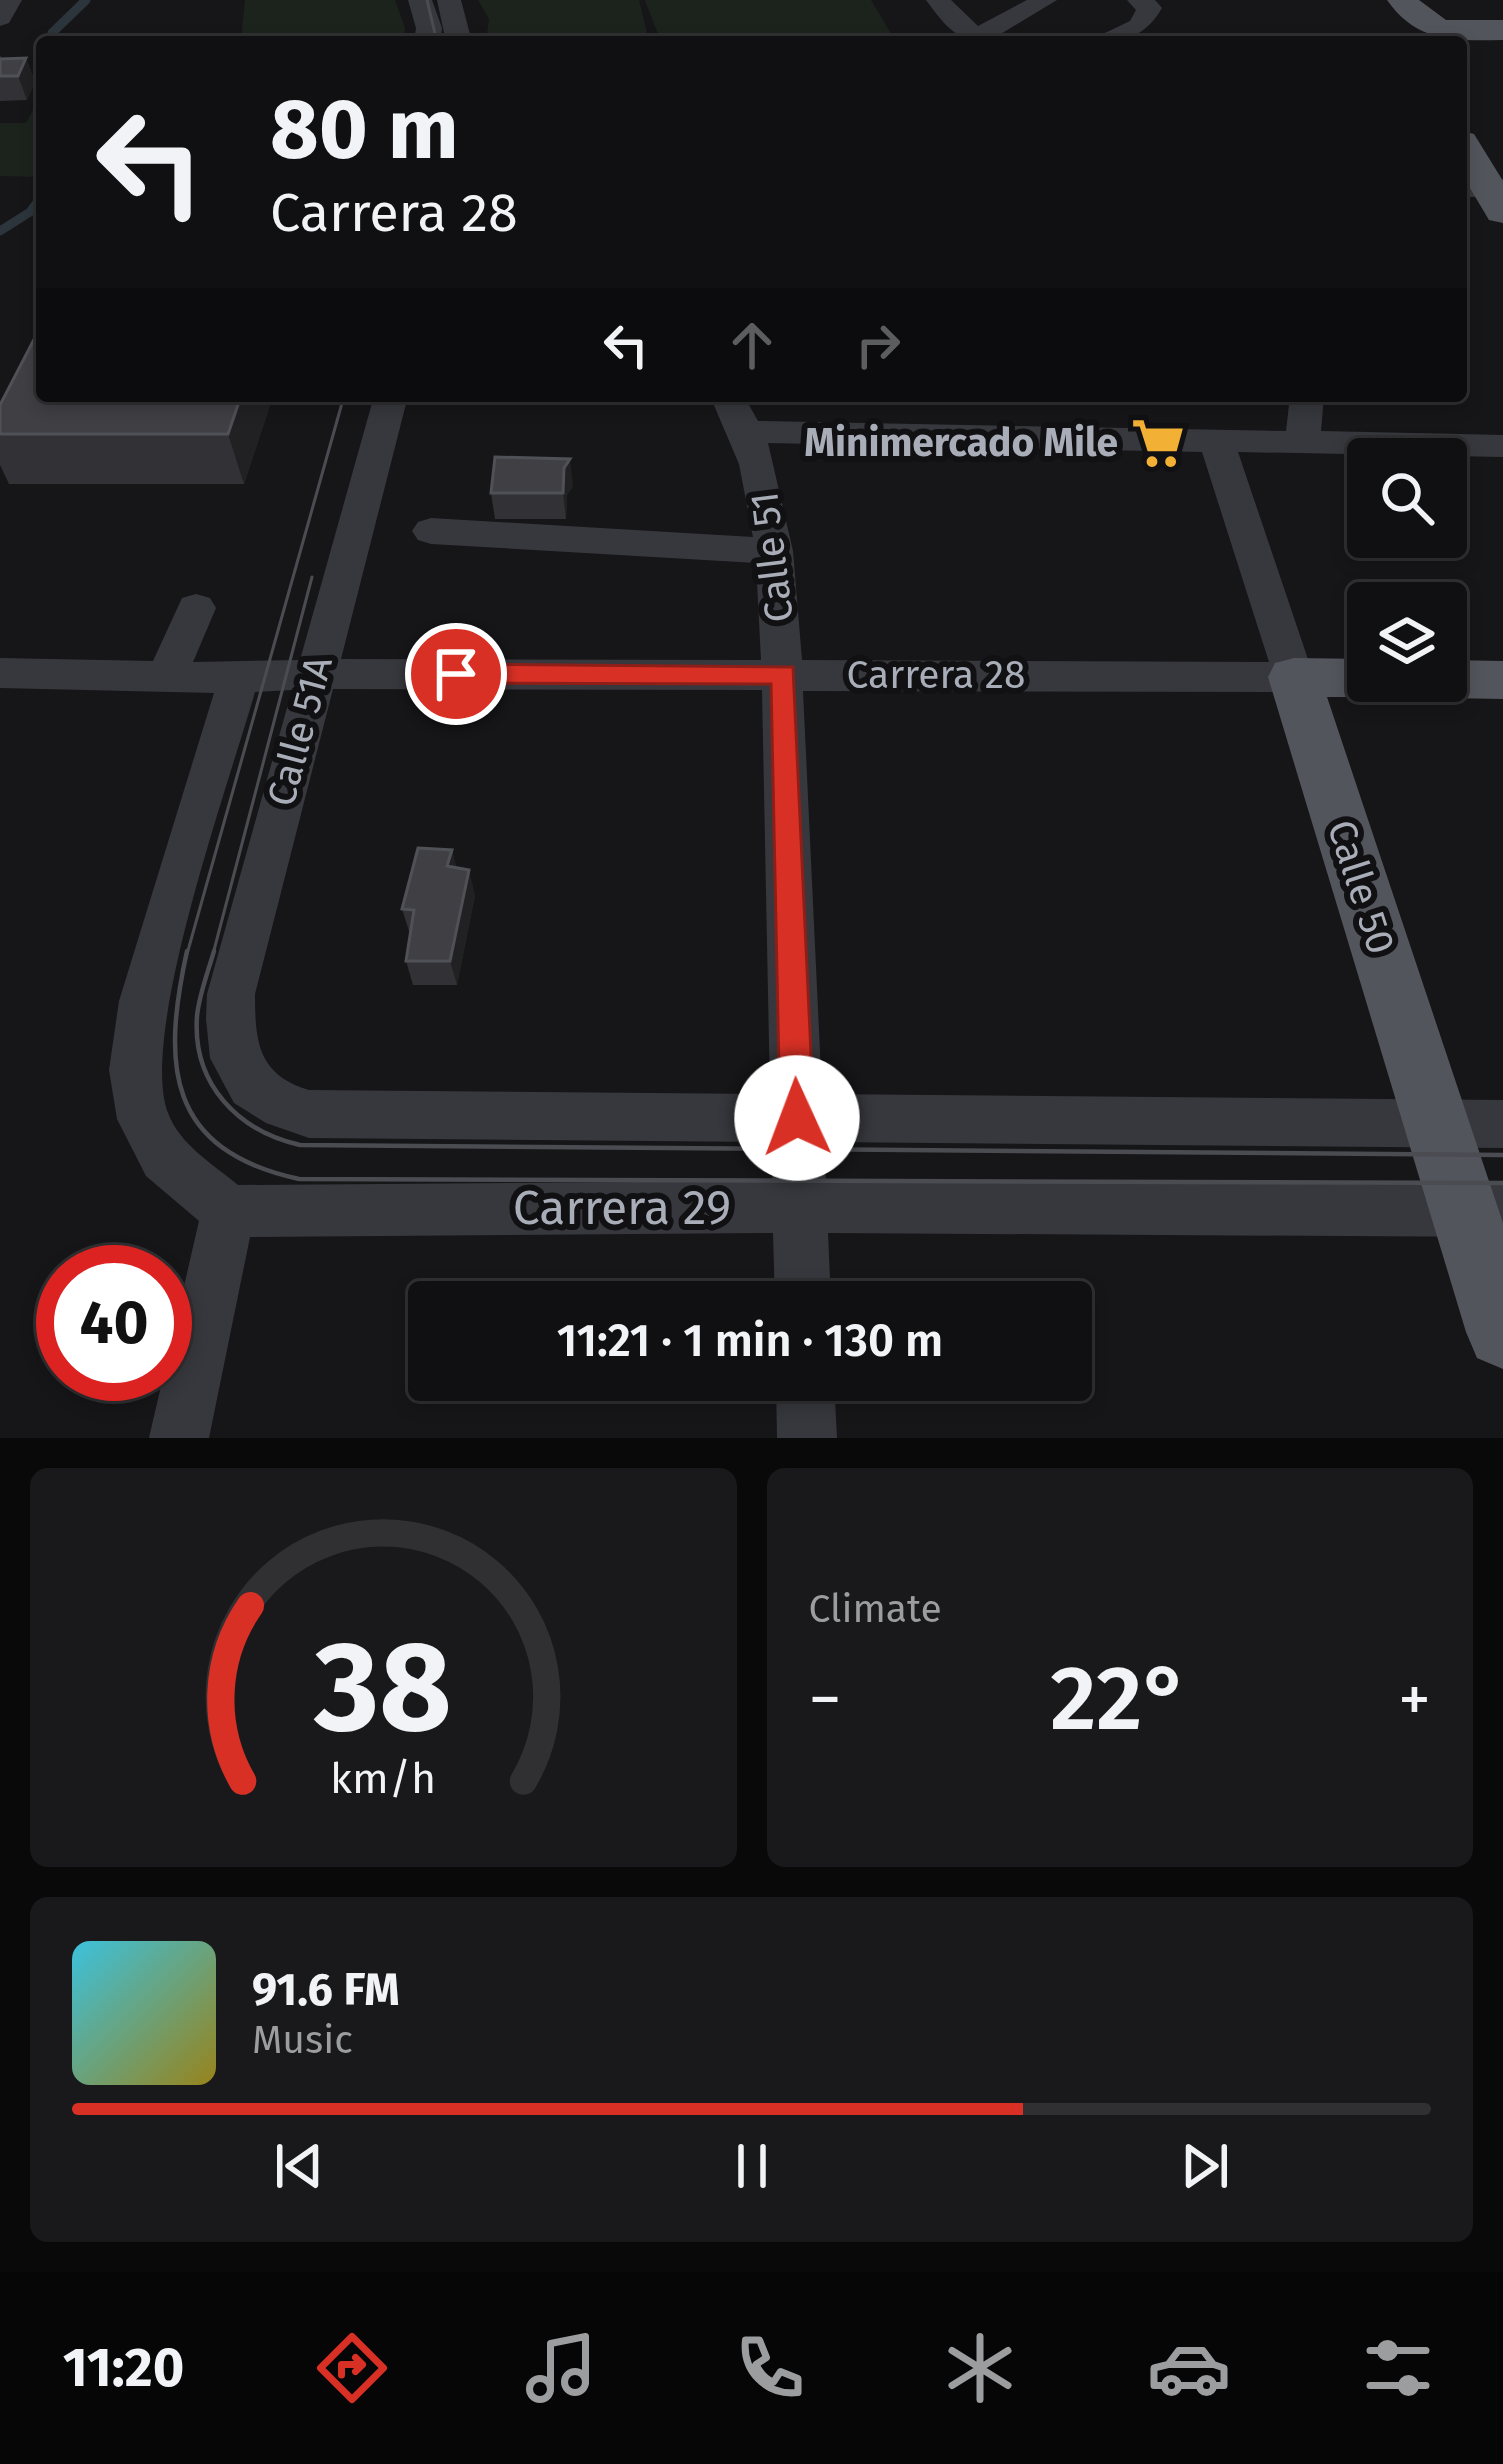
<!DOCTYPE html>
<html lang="en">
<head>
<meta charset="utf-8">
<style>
	body { margin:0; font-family:"Fira Sans",sans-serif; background:#19191b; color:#f1f3f6; height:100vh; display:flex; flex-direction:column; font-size:45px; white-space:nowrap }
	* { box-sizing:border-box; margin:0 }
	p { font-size:39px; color:#9c9d9f }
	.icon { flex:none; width:66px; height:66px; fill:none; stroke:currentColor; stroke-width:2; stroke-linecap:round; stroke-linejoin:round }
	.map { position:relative; height:1438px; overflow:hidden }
	.drawer { display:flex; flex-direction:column; gap:30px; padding:30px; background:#09090a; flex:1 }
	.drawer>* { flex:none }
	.banner { position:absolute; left:36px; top:36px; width:1431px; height:366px; border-radius:12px; box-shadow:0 6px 18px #0003,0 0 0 3px #303032; background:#101012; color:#f1f3f6; overflow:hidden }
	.controls { position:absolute; left:1347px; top:438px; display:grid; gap:24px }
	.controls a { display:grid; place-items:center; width:120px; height:120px; border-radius:12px; background:#101012; box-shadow:0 6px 18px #0003,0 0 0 3px #303032; font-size:60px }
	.speed { position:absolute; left:36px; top:1245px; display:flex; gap:24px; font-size:60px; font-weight:700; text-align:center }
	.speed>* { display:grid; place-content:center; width:156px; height:156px; border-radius:50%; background:#101012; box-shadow:0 6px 18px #0003,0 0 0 3px #303032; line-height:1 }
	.speed .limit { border:18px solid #d22; background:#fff; color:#111 }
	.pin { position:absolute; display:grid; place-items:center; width:102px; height:102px; color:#fff; margin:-51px; border:6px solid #fff; border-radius:50%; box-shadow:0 3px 12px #0007 }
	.me { position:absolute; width:132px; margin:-66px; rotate:358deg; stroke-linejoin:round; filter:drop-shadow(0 0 9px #0008) }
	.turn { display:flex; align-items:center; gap:42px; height:252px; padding:0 36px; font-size:54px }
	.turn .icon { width:156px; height:156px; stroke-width:2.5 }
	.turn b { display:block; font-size:84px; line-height:102px }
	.lanes { display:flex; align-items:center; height:114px; padding:0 36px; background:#0003; justify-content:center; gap:60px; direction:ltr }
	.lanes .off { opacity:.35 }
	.big { font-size:90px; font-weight:600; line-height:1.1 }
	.drawer .widget { flex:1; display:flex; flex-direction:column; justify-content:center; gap:18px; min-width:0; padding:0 42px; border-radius:18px; background:#19191b }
	.drawer .dial { align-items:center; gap:0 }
	.dial svg { height:312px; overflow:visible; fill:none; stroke:#303032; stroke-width:7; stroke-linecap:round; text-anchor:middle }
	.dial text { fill:#f1f3f6; stroke:none }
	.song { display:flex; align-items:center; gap:36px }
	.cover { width:144px; height:144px; border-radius:18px; background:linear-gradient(135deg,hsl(190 70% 55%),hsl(50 70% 35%)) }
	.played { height:12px; border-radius:6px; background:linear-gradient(90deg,#d93025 70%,#303032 70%) }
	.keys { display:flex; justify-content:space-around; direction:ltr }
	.heat { display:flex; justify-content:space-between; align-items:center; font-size:66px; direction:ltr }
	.drawer .tiles { flex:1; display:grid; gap:30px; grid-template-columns:1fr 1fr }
	.widget:last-child { grid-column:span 2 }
	.trip { position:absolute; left:408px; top:1281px; width:684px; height:120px; border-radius:12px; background:#101012; box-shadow:0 6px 18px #0003,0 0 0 3px #303032; font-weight:600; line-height:120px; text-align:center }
	.menu { display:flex; height:192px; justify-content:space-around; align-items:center; background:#060607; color:#9c9d9f }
	.menu .icon { width:84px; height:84px }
	.menu .on { color:#d93025 }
	.menu b { font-size:54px; color:#f1f3f6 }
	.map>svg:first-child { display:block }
	.green { fill:#1c231d }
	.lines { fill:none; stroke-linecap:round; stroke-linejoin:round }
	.stream { stroke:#2c353c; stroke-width:9 }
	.minor { fill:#37383d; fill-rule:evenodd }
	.major { fill:#53555c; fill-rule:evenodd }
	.tram-far1 { stroke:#4a4c52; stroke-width:3 }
	.tram { stroke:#4a4c52; stroke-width:4.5 }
	.wall { fill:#323236 }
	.shaded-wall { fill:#212124 }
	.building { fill:#3f3f44; stroke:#4f5156; stroke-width:3 }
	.route { fill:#d93025; stroke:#8d1f18; stroke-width:3 }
	.labels { text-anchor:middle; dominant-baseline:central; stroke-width:12; stroke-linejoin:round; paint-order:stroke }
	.poi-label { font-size:39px; font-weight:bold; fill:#a8adb8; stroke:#111113; text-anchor:end }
	.street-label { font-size:39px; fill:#a8adb8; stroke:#111113 }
	.near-street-label { font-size:48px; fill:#a8adb8; stroke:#111113 }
</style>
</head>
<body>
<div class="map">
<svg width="1503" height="1438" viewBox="0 0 1503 1438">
	<rect width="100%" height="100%" fill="#161618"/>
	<!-- green -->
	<g class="green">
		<polygon points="245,0 395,0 405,28 404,42 241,42"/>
		<polygon points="478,0 639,0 649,42 486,42 489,19"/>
		<polygon points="645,0 871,0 896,42 661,42"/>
		<polygon points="39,99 42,177 0,176 0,123 26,123"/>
	</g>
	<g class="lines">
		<!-- stream -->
		<g class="stream">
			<polyline points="51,42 52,33 86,0"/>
			<polyline points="0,231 30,212 42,196"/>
		</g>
		<!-- minor -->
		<g class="minor">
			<polygon points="0,0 22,0 9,23 0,26"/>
			<polygon points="408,0 432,0 442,28 440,42 414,42 416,28"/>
			<polygon points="437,0 461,0 472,42 446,42"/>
			<path d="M926 0H951L978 26 1027 0H1057L999 35 1006 42C960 42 953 37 926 0Z"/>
			<path d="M1127 0H1155L1162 8C1143 40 1122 42 1086 42L1130 21 1136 10Z"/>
			<rect x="1461" y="179" width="42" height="18"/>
			<path d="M374 396H408L341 659 761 660 756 563 431 544 418 540 412 531 418 522 431 518 753 537 739 464 710 396H744L758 421 1286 431 1290 396H1324L1321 431 1503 435V457L1238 452 1314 677 1308 688 1294 692 803 691 822 1094 1503 1100V1148L824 1142 826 1181 1503 1185V1237L828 1233 831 1302H775L773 1233 250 1237 209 1438H149L199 1221 146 1176 117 1119 109 1070 119 1001 214 693 0 688V658L153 661 182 598 196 594 210 598 216 608 193 662 300 660ZM768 443 1202 452 1269 662 802 660 793 551ZM333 689 762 690 770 1094 309 1090C258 1075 255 1042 255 994ZM292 690 207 994 206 1019 210 1058 234 1103 266 1123 309 1138 772 1142V1181L238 1185C213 1164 180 1145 168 1113 138 1035 230 781 255 692Z"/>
			<polygon points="776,1380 834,1380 837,1438 777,1438"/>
		</g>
		<!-- major -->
		<g class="major">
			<path d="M1387 0H1419L1446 20H1503V40C1455 41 1417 43 1387 0Z"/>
			<polygon points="1461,131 1474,134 1503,181 1503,223 1489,220 1461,173"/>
			<polygon points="1294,658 1368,659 1368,681 1393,681 1387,692 1368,697 1327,697 1503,1223 1503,1369 1477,1358 1466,1332 1268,677 1275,663"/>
			<polygon points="1446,660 1503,661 1503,699 1446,698 1427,693 1421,681 1446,681"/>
		</g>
		<!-- tram-far1 -->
		<g class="tram-far1">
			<polyline points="427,0 437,42"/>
			<polyline points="187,954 344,396"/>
			<polyline points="213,954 312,577"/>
		</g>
		<!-- tram -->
		<g class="tram">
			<path d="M187 951C162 1065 166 1150 299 1179L1503 1183"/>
			<path d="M214 951C208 972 199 995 197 1016 192 1084 238 1131 300 1145L1503 1155"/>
		</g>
	</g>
	<!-- wall -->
	<g class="wall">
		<polygon points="0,55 2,59 26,58 35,82 27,100 0,101"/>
		<polygon points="273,396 244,484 9,484 0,465 0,405"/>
		<polygon points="573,486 567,495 566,519 495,519 491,493"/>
		<polygon points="452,850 456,867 475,895 457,985 413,985 406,961 410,934 402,909"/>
	</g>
	<!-- shaded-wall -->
	<g class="shaded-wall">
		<polygon points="26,58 35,82 27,100 18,76"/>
		<polygon points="241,396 273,396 244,484 228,434"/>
		<polygon points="570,459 573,486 567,495 566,519 563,493 564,468"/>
		<polygon points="452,850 458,875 447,866"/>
		<polygon points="469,870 475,895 457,985 450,961"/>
	</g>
	<!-- building -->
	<g class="building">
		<polygon points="26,58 18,76 0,76 0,59"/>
		<polygon points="41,326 42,396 241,396 228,434 0,434 0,405"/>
		<polygon points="495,457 570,459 564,468 563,493 491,493"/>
		<polygon points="418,848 452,850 447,866 469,870 450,961 406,961 414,910 402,909"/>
	</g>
	<!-- route -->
	<polygon class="route" points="456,664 793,667 814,1118 809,1129 797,1133 785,1129 780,1118 771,684 456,683 443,674"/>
	<!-- icons -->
	<defs>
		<g id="supermarket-bare" transform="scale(4.14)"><path d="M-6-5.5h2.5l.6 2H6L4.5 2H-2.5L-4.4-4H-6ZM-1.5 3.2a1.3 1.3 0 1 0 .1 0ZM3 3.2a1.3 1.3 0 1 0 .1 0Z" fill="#f2b134" stroke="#111113" stroke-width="2.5" paint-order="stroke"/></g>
	</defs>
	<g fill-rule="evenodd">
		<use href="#supermarket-bare" x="1158" y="443"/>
	</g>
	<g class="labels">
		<!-- poi labels -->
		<g class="poi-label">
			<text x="1118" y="443">Minimercado Mile</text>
		</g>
		<!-- street labels -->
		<g class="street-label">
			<text transform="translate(772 557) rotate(-97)">Calle 51</text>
			<text x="936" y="675">Carrera 28</text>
			<text transform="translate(300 731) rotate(-75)">Calle 51A</text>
			<text transform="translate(1361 887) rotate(72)">Calle 50</text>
		</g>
		<!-- near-street labels -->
		<g class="near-street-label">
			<text x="622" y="1208">Carrera 29</text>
		</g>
	</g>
</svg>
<div class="controls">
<a><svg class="icon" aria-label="search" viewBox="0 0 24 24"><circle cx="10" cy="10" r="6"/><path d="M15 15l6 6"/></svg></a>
<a><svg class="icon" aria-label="layers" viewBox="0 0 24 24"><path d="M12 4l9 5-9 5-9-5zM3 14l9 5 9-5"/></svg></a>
</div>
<div class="speed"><div class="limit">40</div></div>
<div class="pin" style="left:456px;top:674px;background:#d93025"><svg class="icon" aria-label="arrive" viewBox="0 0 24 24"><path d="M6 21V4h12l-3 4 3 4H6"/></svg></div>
<svg class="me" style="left:797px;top:1118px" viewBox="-20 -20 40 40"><circle r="19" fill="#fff"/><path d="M0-13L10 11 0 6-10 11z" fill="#d93025"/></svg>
<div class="trip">11:21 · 1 min · 130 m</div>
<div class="banner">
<div class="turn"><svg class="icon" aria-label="left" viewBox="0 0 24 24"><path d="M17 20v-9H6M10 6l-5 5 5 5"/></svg><div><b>80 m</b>Carrera 28</div></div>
<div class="lanes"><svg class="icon" aria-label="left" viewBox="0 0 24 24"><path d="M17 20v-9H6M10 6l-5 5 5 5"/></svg><svg class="icon off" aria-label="ahead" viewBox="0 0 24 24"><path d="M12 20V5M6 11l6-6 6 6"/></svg><svg class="icon off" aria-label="right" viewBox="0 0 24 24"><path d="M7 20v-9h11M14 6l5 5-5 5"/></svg></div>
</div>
</div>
<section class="drawer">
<div class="tiles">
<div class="widget dial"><svg viewBox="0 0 100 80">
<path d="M14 69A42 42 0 1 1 86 69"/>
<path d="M14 69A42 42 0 0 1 16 24" stroke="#d93025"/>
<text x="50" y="56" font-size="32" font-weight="700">38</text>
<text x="50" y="72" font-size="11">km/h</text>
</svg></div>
<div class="widget"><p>Climate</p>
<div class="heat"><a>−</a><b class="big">22°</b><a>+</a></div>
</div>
<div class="widget">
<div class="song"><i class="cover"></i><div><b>91.6 FM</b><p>Music</p></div></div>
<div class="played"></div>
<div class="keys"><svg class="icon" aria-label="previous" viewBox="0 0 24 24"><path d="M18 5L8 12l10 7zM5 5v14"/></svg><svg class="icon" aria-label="pause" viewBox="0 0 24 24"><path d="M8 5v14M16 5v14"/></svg><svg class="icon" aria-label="next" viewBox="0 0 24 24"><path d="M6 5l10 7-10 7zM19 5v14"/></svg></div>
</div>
</div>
</section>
<nav class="menu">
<b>11:20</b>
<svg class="icon on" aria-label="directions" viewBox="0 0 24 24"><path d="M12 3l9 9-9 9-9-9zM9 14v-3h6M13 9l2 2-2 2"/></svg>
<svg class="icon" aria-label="music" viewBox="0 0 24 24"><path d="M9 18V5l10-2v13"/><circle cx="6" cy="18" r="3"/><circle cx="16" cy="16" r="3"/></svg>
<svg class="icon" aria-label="phone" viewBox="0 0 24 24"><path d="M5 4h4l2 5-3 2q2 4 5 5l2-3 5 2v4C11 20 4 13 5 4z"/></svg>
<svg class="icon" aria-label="climate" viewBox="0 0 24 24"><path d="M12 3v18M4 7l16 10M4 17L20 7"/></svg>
<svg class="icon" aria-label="car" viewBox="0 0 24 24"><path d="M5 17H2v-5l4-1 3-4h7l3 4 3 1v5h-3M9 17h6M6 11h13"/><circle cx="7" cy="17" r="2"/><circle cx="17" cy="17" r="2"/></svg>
<svg class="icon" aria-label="filters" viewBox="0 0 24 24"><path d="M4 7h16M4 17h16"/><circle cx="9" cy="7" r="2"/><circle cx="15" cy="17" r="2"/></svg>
</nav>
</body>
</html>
